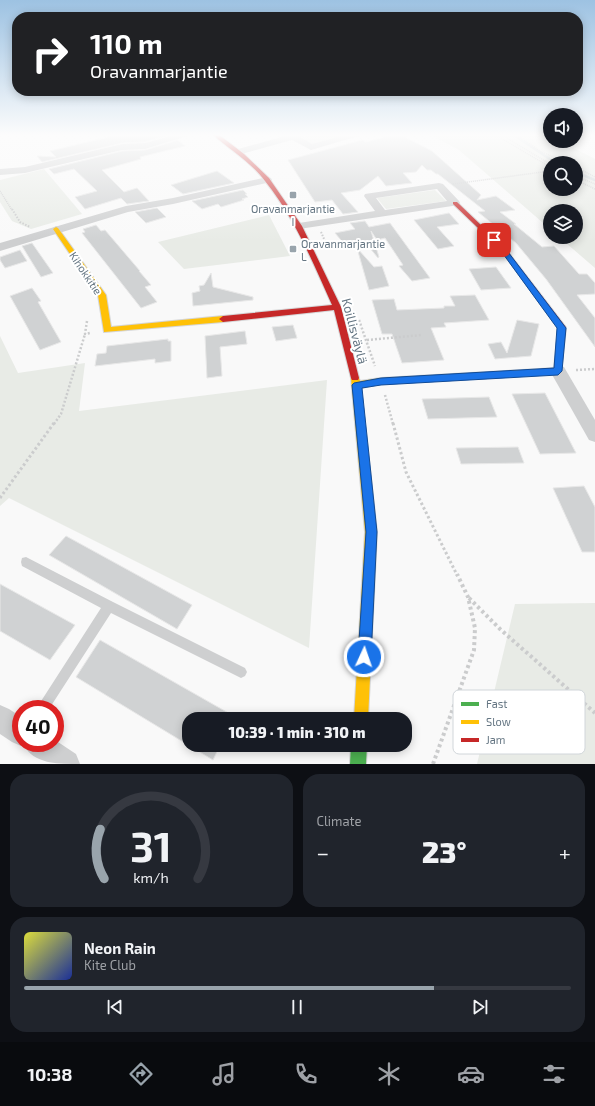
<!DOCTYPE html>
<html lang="en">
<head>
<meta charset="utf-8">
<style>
	body { margin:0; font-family:"Exo 2",sans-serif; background:#20242c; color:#f1f3f6; height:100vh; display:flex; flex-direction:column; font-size:15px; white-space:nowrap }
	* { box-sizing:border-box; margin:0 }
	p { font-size:13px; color:#9ea1a6 }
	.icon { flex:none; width:22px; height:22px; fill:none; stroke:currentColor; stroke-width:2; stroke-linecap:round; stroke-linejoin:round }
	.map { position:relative; height:764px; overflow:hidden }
	.details { display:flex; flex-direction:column; gap:10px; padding:10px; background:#0d0f14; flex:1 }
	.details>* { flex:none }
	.hud { position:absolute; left:12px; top:12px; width:571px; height:84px; border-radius:16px; box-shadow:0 2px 10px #0003; background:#202124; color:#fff; overflow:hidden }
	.controls { position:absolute; left:543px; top:108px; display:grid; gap:8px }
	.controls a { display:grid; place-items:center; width:40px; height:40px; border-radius:50%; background:#171b24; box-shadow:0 2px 10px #0003; font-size:20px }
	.speed { position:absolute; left:12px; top:700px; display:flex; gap:8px; font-size:20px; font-weight:700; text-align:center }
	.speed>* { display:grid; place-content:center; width:52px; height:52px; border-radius:50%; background:#171b24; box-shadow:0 2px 10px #0003; line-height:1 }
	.speed .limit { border:6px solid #d22; background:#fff; color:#111 }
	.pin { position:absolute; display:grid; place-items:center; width:34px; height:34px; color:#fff; margin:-17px; border-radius:8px; box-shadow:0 2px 6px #0006 }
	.me { position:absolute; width:44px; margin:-22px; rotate:3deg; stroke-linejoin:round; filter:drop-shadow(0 0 3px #0008) }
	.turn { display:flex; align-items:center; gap:14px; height:84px; padding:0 12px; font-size:18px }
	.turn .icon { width:52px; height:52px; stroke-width:2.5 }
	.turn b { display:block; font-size:28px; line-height:34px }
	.big { font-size:30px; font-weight:800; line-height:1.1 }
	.details .card { flex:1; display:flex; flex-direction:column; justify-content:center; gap:6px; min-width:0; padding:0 14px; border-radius:16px; background:#20242c }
	.details .dial { align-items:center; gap:0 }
	.dial svg { height:104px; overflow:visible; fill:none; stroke:#363941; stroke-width:7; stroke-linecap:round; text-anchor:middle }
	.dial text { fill:#f1f3f6; stroke:none }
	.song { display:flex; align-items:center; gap:12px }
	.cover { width:48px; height:48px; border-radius:6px; background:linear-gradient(135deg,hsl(60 70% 55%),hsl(230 70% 35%)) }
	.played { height:4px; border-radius:2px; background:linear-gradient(90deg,#99a4ac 75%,#363941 75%) }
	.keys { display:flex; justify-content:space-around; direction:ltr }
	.heat { display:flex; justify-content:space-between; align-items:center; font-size:22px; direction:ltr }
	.details .tiles { flex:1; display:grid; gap:10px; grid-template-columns:1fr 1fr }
	.card:last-child { grid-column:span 2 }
	.trip { position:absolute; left:182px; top:712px; width:230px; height:40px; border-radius:16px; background:#171b24; box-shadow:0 2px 10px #0003; font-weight:800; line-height:40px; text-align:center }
	.tab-bar { display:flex; height:64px; justify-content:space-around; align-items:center; background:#090b0e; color:#9ea1a6 }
	.tab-bar .icon { width:28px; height:28px }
	.tab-bar .selected { color:#99a4ac }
	.tab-bar b { font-size:18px; color:#f1f3f6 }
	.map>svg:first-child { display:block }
	.green { fill:#e8ebe6; fill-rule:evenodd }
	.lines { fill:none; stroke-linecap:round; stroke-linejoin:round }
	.stream { stroke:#ced6d9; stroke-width:2.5 }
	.building { fill:#d0d2d3; stroke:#e8e8e8 }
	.fast-casing { stroke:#d5d6d7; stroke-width:2 }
	.slow-casing { stroke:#d5d6d7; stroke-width:2 }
	.jam-casing { stroke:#d5d6d7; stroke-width:2 }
	.path-far4 { stroke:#cbcccd; stroke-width:1.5; stroke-dasharray:1 1; stroke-linecap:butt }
	.path-far3 { stroke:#cbcccd; stroke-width:2; stroke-dasharray:1.5 1.5; stroke-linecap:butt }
	.path-far2 { stroke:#cbcccd; stroke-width:2.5; stroke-dasharray:2 2; stroke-linecap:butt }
	.path-far1 { stroke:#cbcccd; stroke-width:3; stroke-dasharray:2.5 2.5; stroke-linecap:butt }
	.path { stroke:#cbcccd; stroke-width:4; stroke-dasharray:3 3; stroke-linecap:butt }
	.lane { fill:#cecfd0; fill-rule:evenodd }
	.street { fill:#cecfd0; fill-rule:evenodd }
	.fast { fill:#4caf50; fill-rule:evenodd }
	.slow { fill:#ffc107; fill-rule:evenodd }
	.jam { fill:#c62828; fill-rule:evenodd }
	.route { fill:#1a73e8; stroke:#114b97 }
	.poi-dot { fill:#99a4ac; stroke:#fff; stroke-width:1.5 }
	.labels { text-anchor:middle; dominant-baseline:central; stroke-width:4; stroke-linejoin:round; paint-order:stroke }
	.far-poi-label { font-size:11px; fill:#657683; stroke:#fff }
	.far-street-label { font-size:11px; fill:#657683; stroke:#fff }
	.street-label { font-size:13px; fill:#657683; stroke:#fff }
	.key { fill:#fff; stroke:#d1d6da; stroke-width:1 }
	.key-label { font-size:11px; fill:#657683 }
</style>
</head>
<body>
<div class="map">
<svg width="595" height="764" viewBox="0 0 595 764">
	<rect width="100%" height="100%" fill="#f9f9f9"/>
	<!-- green -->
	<g class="green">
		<polygon points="313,134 352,134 312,145 301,138"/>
		<path d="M429 134H548L550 135V141H560L595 159V268L559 237H576V211H550V229L459 150ZM550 163H576V189H550Z"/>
		<polygon points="44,169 82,214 31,229 12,221 0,202 0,180"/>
		<polygon points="435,190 446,201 386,209 377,198"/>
		<polygon points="269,215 290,256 184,269 158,242"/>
		<polygon points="0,336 18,373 85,363 79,411 327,380 309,648 9,498 0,506"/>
		<polygon points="595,603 595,764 477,764 515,604"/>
	</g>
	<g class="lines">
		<!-- stream -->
		<g class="stream">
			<polyline points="512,134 556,163"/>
			<polyline points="576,172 595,180"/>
		</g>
	</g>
	<!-- building -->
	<g class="building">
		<polygon points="121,134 171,134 145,142 122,143 42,162 37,156 56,157 50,151"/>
		<polygon points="395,134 399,134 432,151 481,195 477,200 496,196 515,210 500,212 516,224 514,224 542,247 554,246 579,274 587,274 595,283 595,294 577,295 595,318 595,347 546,279 516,243 478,212 485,211 438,174 436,174 431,170 427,170 422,165 416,172 403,173 412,183 386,186 378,176 360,190 341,193 358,212 343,214 332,200 315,202 288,160 362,140 366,142"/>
		<polygon points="178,140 185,146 140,157 141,159 102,170 124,192 137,188 149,201 127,204 121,198 85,209 75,197 97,191 74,169 54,174 49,169 122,151 145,150"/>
		<polygon points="217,171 234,183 183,194 171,185"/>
		<polygon points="243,190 247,194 245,194 248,197 242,199 244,200 221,207 218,204 202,209 192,201"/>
		<polygon points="157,208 166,217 146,223 135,212"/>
		<polygon points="449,213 459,224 437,227 454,246 438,249 414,220"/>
		<polygon points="365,221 369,227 390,223 430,278 412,281 399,266 403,265 385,238 377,240 371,231 379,257 378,258 365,242 346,246 335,233 355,229 350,223"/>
		<polygon points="96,225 101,231 105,230 140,271 139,271 151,285 145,287 157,302 141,308 82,233 85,232 83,229"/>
		<polygon points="32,243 53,273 41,277 22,246"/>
		<polygon points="357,248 374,267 382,266 389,286 369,290"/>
		<polygon points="20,250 27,261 5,268 0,260 0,257"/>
		<polygon points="496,267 511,288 481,290 469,269"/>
		<polygon points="211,273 213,287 253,297 253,300 193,306 192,293 200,291 199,286 204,285"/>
		<polygon points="32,288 41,301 38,302 61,342 40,350 10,296"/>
		<polygon points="475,295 489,320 444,323 446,327 431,328 444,360 402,363 392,334 382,334 372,300 394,299 397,310 444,308 444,306 455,306 450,296"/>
		<polygon points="517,320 539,324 531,356 495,359 488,344 501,342 507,353"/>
		<polygon points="293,325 297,338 276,341 272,327"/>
		<polygon points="245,331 247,344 220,347 222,376 207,378 205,336"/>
		<polygon points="168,339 168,341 171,341 171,361 155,363 155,359 95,366 97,354 106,353 107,346"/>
		<polygon points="545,393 576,453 540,454 512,394"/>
		<polygon points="489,397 497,417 428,419 422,399"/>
		<polygon points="518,447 524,463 461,464 456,448"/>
		<polygon points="584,486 595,507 595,552 582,552 553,488"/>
		<polygon points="66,536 192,605 177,629 49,555"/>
		<polygon points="0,584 75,625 50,660 0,631"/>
		<polygon points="100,640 239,719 189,719 189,745 220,745 213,760 76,677"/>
	</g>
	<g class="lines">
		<!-- fast casing -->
		<g class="fast-casing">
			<polygon id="fast" points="351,745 367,745 366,764 350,764"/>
		</g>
		<!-- slow casing -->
		<g class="slow-casing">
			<g id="slow">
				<polygon points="56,227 58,228 106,295 111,327 223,316 227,319 223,322 104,332 98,295 53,229"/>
				<polygon points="540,369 544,372 540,375 381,384 361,388 377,532 368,719 354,719 365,532 351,378 352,376 358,376 360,381 381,378"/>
			</g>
		</g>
		<!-- jam casing -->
		<g class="jam-casing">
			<g id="jam">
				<path d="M212 134H218L244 154 269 178 302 226 341 307 359 378 358 380H352L351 378 334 310 223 322 219 319 223 316 332 305C313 263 295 218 265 181 251 162 230 150 212 134Z"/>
				<polygon points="453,202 457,202 505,248 565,326 566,328 561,373 540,375 536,372 540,369 554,368 558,328 501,250 453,204"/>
			</g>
		</g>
		<!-- path-far4 -->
		<g class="path-far4">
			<polyline points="494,134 550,167"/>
			<polyline points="500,134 550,164"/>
			<polyline points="516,134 540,151 566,163"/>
			<polyline points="576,167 595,177"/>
			<polyline points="576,176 595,184"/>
			<polyline points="576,180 595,189"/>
			<polyline points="453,184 550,171"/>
			<polyline points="0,191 12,210"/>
		</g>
		<!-- path-far3 -->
		<g class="path-far3">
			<polyline points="12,209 20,222 30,227"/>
			<polyline points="321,232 328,248"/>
		</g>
		<!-- path-far2 -->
		<g class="path-far2">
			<polyline points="359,320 375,366"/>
			<polyline points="87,321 85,334 90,333"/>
			<polyline points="367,340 422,335"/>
			<polyline points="576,370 595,369"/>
			<polyline points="385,395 393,424"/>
			<polyline points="54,424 61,414 85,334"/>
		</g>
		<!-- path-far1 -->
		<g class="path-far1">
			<polyline points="393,423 406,472 457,575"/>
			<polyline points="0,498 54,423"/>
		</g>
		<!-- path -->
		<g class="path">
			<polyline points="469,598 500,629 595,713"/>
			<polyline points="433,764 474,650 475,628 468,597 457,574"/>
		</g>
		<!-- lane -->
		<polygon class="lane" points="26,557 113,602 245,668 247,672 245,676 241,678 111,613 49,709 36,709 101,608 22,566 21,562 22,558"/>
		<!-- street -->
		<g class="street">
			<polygon points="178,134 194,134 145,149 122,150 25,173 0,175 0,169 25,167 122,144 145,143"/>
			<polygon points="292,134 307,134 300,137 312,144 349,134 365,134 311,150 292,140 238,155 233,152 235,150"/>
			<polygon points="267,177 271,178 272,180 271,182 173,204 128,212 0,251 0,243 126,206 173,198"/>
			<path d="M439 183 443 184 459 201 460 203 459 205 299 229 295 228 293 226 295 224 299 223 375 211 364 196 365 194ZM437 189 447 201 385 210 376 198Z"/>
			<polygon points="558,365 564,367 595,420 595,442 589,440 550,371 552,367"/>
			<path d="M0 705 9 709 21 717V743H55V740L76 754 80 764C58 764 33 764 24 745L21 746 12 742 0 734Z"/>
		</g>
		<!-- fast -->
		<use href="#fast" class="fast"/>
		<!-- slow -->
		<use href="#slow" class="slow"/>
		<!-- jam -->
		<use href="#jam" class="jam"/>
	</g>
	<!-- sky -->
	<linearGradient id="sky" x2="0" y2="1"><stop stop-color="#9dc2e2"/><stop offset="0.56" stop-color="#fcfcfc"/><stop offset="1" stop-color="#fcfcfc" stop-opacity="0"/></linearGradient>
	<rect width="595" height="241" fill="url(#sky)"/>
	<!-- route -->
	<polygon class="route" points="491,239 496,239 505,248 566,328 562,371 558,375 381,385 362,388 377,532 371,657 369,662 364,664 360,662 358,657 366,532 352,385 354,383 381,378 554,368 557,328 501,251 491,241"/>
	<!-- markers -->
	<g class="poi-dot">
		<rect x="289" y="191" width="8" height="8" rx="2"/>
		<rect x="289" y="245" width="8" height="8" rx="2"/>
	</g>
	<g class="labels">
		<!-- far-poi labels -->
		<g class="far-poi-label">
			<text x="293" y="208">Oravanmarjantie<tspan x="293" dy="13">I</tspan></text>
			<text x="301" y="243" text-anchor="start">Oravanmarjantie<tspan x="301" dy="13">L</tspan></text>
		</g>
		<!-- far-street labels -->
		<g class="far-street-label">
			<text transform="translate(86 273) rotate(56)">Kihokkitie</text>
		</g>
		<!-- street labels -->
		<g class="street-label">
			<text transform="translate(355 331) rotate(75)">Koillisväylä</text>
		</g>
	</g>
	<!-- legend -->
	<rect x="453" y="690" width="132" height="64" rx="6" class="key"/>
	<rect x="461" y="702" width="18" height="4" fill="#4caf50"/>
	<rect x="461" y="720" width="18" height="4" fill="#ffc107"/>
	<rect x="461" y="738" width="18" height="4" fill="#c62828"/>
	<g class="key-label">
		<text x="486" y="708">Fast</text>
		<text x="486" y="726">Slow</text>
		<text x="486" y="744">Jam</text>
	</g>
</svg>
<div class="controls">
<a><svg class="icon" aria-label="sound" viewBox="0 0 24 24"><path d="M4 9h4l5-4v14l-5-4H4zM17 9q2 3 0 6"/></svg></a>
<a><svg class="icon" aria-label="search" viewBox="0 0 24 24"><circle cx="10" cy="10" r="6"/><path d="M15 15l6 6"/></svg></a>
<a><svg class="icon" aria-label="layers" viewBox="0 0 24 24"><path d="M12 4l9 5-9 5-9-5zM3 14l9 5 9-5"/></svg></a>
</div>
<div class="speed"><div class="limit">40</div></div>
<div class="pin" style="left:494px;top:240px;background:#d93025"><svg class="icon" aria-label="arrive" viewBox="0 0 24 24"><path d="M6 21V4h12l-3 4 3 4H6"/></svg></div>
<svg class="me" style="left:364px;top:657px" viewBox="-20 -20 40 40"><circle r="17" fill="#1a73e8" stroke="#fff" stroke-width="3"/><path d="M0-11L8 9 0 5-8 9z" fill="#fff"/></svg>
<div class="trip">10:39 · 1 min · 310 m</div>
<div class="hud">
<div class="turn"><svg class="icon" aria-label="right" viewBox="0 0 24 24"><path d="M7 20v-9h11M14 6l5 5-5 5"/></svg><div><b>110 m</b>Oravanmarjantie</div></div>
</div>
</div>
<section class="details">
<div class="tiles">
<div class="card dial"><svg viewBox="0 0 100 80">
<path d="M14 69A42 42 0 1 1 86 69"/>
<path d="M14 69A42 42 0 0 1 11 31" stroke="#99a4ac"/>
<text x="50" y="56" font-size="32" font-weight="700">31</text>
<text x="50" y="72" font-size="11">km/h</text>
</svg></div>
<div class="card"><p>Climate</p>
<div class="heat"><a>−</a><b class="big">23°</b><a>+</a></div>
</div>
<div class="card">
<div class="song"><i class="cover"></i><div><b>Neon Rain</b><p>Kite Club</p></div></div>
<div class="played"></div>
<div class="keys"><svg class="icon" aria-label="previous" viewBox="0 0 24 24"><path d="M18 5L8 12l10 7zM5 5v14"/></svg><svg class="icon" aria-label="pause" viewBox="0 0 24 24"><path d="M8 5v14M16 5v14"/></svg><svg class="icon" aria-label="next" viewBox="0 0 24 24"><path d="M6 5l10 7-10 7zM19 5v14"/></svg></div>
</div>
</div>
</section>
<nav class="tab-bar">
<b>10:38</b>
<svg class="icon selected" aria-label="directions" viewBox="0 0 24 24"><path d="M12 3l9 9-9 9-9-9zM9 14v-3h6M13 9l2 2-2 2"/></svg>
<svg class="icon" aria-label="music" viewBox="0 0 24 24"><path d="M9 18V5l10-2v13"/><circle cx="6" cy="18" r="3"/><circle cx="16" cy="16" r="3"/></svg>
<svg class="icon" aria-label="phone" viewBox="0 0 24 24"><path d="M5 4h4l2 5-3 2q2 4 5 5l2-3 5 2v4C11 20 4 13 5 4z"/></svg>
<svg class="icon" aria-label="climate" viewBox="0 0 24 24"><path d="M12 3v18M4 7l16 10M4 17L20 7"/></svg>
<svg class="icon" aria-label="car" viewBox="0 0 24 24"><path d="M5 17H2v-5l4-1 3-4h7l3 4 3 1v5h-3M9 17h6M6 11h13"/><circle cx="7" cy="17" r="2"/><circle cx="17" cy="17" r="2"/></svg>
<svg class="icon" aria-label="filters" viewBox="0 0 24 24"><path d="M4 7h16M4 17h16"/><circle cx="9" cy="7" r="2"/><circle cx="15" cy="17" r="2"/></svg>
</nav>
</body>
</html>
